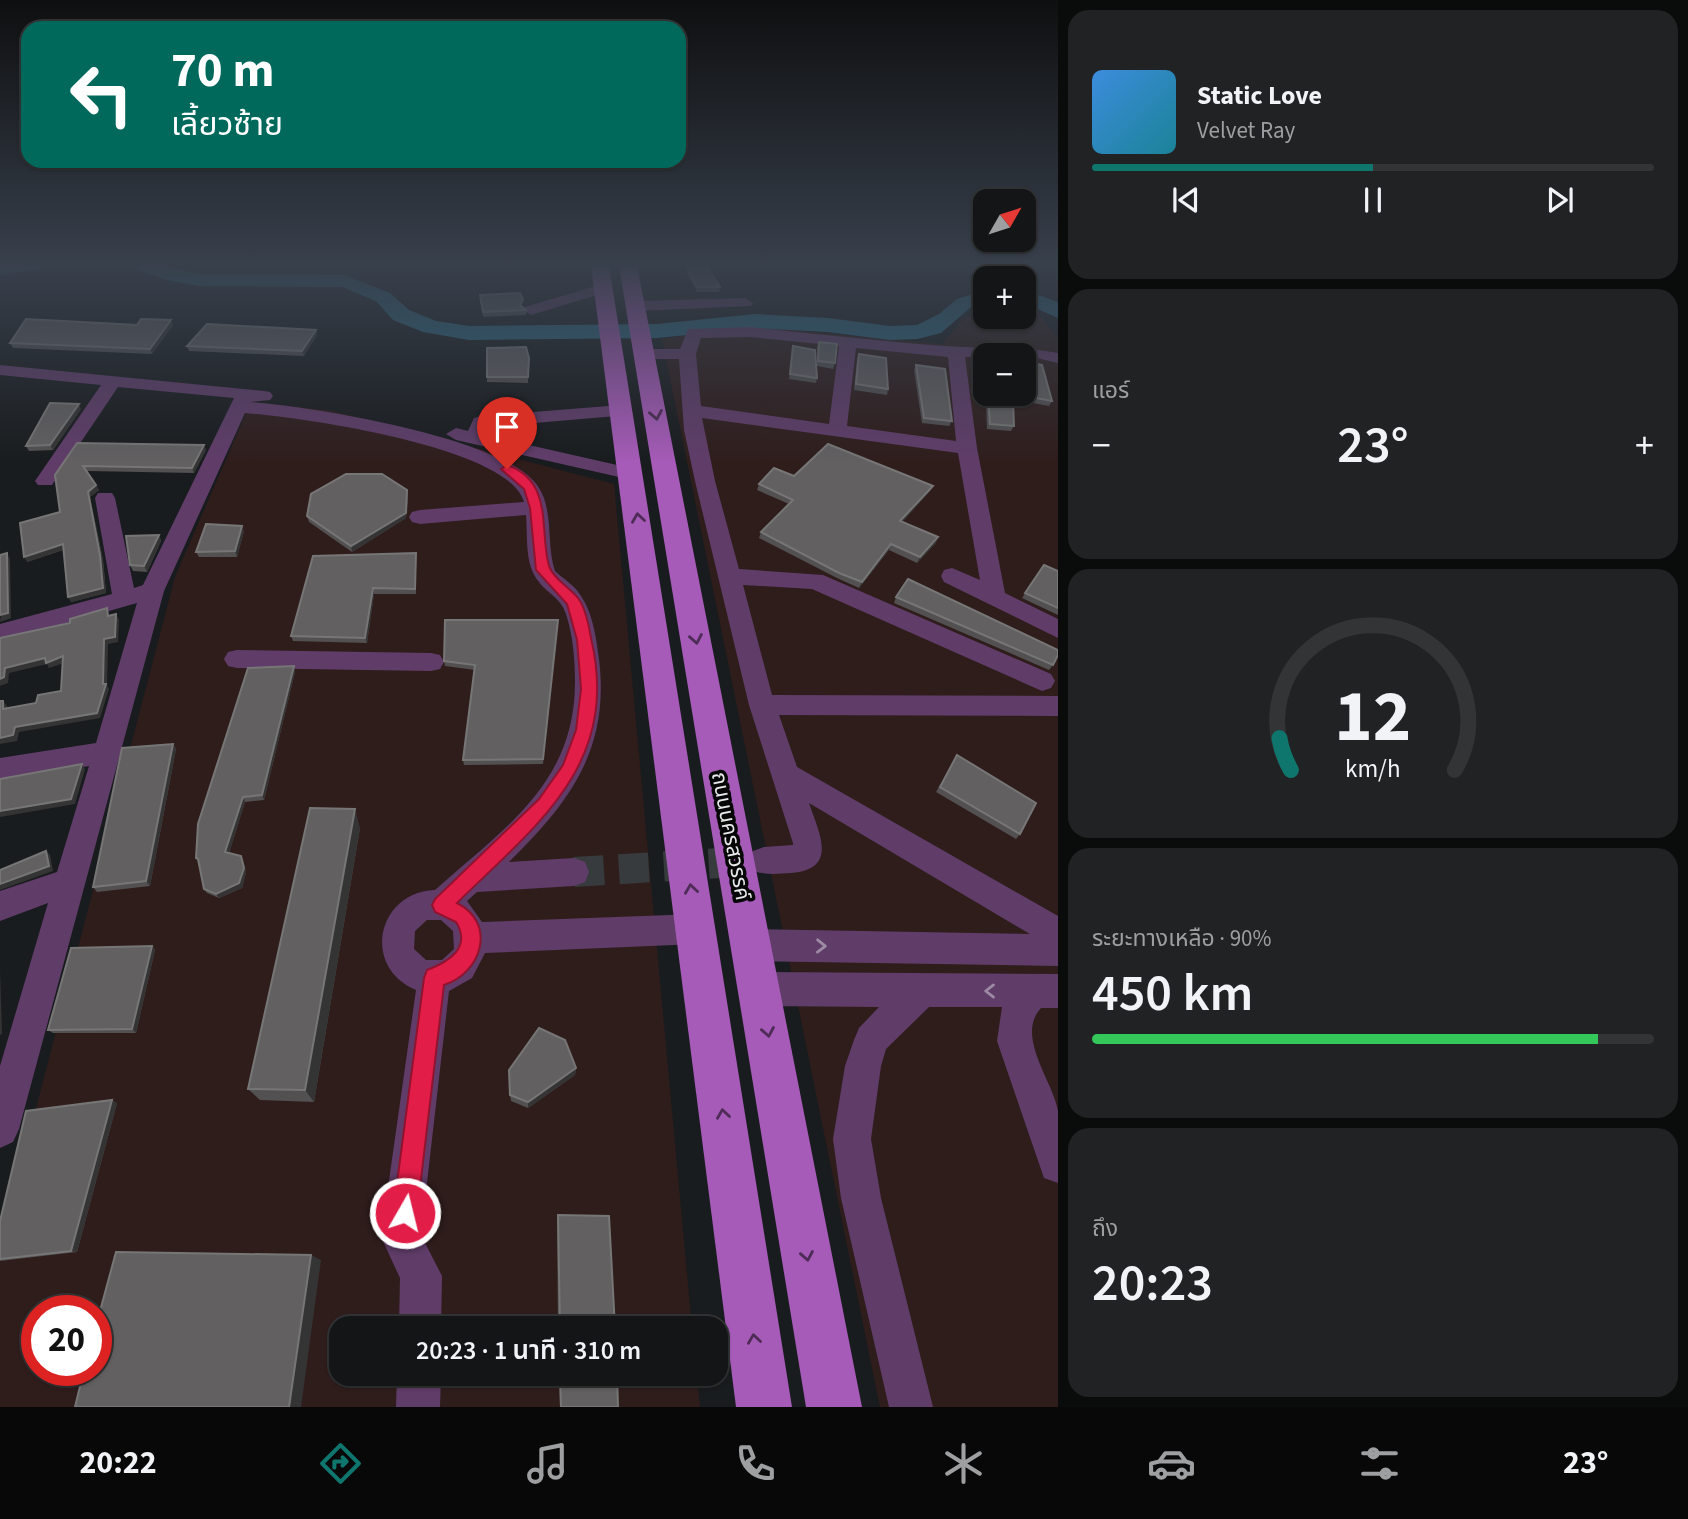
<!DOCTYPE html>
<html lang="th">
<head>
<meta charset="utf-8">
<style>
	body { margin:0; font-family:"Source Sans 3","Noto Sans Thai",sans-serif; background:#202223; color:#f1f3f6; height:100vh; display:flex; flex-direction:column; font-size:26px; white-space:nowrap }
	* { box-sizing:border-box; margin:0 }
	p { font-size:23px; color:#9d9fa1 }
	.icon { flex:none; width:38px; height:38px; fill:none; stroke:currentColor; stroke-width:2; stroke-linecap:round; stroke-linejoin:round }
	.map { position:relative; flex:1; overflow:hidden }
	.sheet { display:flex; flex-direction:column; gap:10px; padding:10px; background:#0a0c0c; width:630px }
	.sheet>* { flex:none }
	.top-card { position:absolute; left:21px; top:21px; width:665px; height:147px; border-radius:21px; box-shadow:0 2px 5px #0004,0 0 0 2px #323435; background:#00695c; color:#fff; overflow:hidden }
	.needle { width:46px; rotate:51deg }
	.controls { position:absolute; left:973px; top:189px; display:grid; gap:14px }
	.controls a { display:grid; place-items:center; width:63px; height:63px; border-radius:14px; background:#131516; box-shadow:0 2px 5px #0004,0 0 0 2px #323435; font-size:35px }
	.speed { position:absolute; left:21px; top:1295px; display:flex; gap:14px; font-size:35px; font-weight:700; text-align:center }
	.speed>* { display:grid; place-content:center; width:91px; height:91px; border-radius:50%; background:#131516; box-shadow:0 2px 5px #0004,0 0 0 2px #323435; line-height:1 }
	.speed .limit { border:10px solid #d22; background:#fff; color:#111 }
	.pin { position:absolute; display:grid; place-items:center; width:60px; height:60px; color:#fff; margin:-72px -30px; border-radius:50% 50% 50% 0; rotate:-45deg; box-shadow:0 0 7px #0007 }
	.pin .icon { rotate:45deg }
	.me { position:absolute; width:77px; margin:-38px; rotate:8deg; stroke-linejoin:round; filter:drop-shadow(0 0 5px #0008) }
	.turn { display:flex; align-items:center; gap:24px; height:147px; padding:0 35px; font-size:32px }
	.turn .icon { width:91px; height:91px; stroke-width:2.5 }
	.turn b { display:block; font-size:49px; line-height:60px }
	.big { font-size:52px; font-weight:600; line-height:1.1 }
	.sheet .tile { flex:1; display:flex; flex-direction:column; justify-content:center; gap:10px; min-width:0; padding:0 24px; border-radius:21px; background:#202223 }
	.sheet .dial { align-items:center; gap:0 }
	.dial svg { height:182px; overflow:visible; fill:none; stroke:#323435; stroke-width:7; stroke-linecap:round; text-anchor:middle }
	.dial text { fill:#f1f3f6; stroke:none }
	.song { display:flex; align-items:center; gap:21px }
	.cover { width:84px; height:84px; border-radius:10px; background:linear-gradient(135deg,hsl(210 70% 55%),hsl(190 70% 35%)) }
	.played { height:7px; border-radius:4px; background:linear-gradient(90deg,#0f766e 50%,#323435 50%) }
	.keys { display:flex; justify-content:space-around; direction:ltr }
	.heat { display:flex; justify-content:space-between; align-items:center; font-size:38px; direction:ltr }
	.charge { height:10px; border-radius:5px; background:linear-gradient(90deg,#34c759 90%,#323435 0) }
	.trip { position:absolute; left:329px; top:1316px; width:399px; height:70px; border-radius:21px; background:#131516; box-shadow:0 2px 5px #0004,0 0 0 2px #323435; font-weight:600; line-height:70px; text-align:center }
	.tab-bar { display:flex; height:112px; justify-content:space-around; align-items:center; background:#080809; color:#9d9fa1 }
	.tab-bar .icon { width:49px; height:49px }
	.tab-bar .active { color:#0f766e }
	.tab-bar b { font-size:32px; color:#f1f3f6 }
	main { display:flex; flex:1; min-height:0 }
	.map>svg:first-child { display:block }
	.education { fill:#2f1d1c; fill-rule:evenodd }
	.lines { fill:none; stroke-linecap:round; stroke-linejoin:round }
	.river { fill:#2a6881; fill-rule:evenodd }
	.minor-tunnel { stroke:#383b3d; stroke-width:30; stroke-dasharray:30 15; stroke-linecap:butt }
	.minor { fill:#603d69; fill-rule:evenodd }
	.major { fill:#a65bb8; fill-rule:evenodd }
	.wall { fill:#525051 }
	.shaded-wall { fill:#353435 }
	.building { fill:#626061; stroke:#777676; stroke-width:2 }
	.oneway { stroke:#4e2c57 }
	.oneway2 { stroke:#9d8aa3 }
	.route { fill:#e11d48; stroke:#92132f; stroke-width:2 }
	.labels { text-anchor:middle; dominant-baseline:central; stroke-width:7; stroke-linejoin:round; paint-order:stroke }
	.street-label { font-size:21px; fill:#e7e9ea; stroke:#060607 }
</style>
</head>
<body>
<main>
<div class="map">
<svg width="1058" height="1407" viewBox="0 0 1058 1407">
	<rect width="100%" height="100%" fill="#191c1e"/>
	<!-- education -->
	<g class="education">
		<path d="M985 305V317H1024V305L1034 309 1058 338V1407H880L662 339 745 326 943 344 960 322ZM985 355H1024V394H985Z"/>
		<path d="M251 402 333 411 614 484 692 1328H341V1374H697L700 1407H0V1246L175 577ZM37 1311H96V1370H37Z"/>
	</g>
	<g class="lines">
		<!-- river -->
		<g class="river">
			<polygon points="0,266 42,266 39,270 0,274"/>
			<polygon points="135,266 165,266 199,274 344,275 390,293 409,310 436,321 469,326 657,324 755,314 828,318 890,326 917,325 939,314 957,299 985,290 985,303 971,307 941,333 917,339 890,340 828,332 755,328 657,338 469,340 423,332 393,320 376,301 342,287 199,286 171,281 138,270"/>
			<polygon points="1024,290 1058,302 1058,318 1024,303"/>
		</g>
		<!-- minor-tunnel -->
		<polyline class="minor-tunnel" points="574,872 752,861"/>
		<!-- minor -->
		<g class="minor">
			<polygon points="602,284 610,289 607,292 531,315 523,310 525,307"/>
			<polygon points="745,298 753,303 751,306 636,311 628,306 636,301"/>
			<path d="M751 327C816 334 879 341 945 346 983 349 1020 346 1058 353V363L1024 355 965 357 977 448 1005 593 1058 619V638L944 582 941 576 944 570 952 568 980 580 958 453 702 418 715 481 739 569 823 575 1051 674 1055 681 1051 688 1042 691 812 589 743 585 772 695 1058 696V716L779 715 797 767 1058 916V966L753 961 742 956 737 945 742 934 753 929 1030 934 809 803C819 833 839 869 791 873 777 874 766 875 753 871L749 861 753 851 764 847 793 845V843L749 705 695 481 684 430 679 359H644L635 354 644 349H680L688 329ZM751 337 839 346 829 424 701 406 696 354 701 338ZM856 348 948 357 956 441 847 426Z"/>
			<path d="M0 365 264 391 270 392 273 396 270 400 250 402C308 406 510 438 539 488 554 512 546 545 555 571 563 579 573 584 579 593 593 612 596 637 599 659 610 749 570 802 509 862L574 858 585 862 589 872 585 882 574 886 477 892 467 901 482 922 697 914 708 918 713 929 708 940 697 944 485 953 472 978 449 991 421 1235 442 1276 441 1328H399L400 1278 381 1237 416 990C361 967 377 892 435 890 504 828 575 784 575 682 575 659 573 636 566 614 561 598 548 594 539 582 524 564 528 537 526 515L420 524 412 522 409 517 412 512 420 510 524 502C509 446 298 417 245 413L164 591 19 1129 13 1142 0 1148V1066L48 903 0 921V891L57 872 89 766 0 782V758L96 743 137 603 0 642V624L112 594 95 498 98 493H112L115 498 134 588 143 585 234 398 118 387 52 485H38L35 481 101 385 0 375ZM427 920H441L453 931 454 949 442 960H426L414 949 415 931Z"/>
			<polygon points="621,405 630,411 628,415 488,427 485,435 639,470 642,474 639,478 632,480 456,440 446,434 456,428 468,431 474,418 481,416"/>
			<polygon points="237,650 431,653 440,655 444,662 440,669 431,671 237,668 228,666 224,659 228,652"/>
			<path d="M761 972 1058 974V1008H1041C1015 1036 1053 1081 1058 1111 1058 1134 1058 1160 1058 1183L1044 1178 997 1041 1002 1007H929L886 1049 881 1066 871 1139 881 1198 933 1407H889L841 1198 833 1139 845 1066 854 1040 859 1028 879 1007 761 1006 749 1001 744 989 749 977Z"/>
			<polygon points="397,1374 441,1374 440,1407 396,1407"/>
		</g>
		<!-- major -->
		<g class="major">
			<polygon points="591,266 609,266 792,1407 736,1407"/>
			<polygon points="619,266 637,266 862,1407 806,1407"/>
		</g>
	</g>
	<!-- wall -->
	<g class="wall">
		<polygon points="687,268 720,287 719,292 697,292 687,273"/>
		<polygon points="480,300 523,305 522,307 526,310 526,315 483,317"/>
		<polygon points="173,325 152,354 13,348 10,343"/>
		<polygon points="316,330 317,335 304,356 189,351 187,346"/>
		<polygon points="819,342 835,363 833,369 817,366 817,347"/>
		<polygon points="793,346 817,378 816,383 789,379"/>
		<polygon points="487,348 529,358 528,383 487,382"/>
		<polygon points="859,354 888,389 887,395 854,390 857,359"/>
		<polygon points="916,365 952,421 949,426 922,423 914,370"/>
		<polygon points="1015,394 1024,394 1052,401 1049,406 1016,400"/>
		<polygon points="988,396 1014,426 1011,431 987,429 986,402"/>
		<polygon points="81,409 53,450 29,451 26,446"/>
		<polygon points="77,443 206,450 194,473 87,471 99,490 90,497 103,560 106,593 71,602 63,550 27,562 60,512"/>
		<polygon points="794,476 933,486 930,491 902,522 936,543 917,563 889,550 859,588 837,578 759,538 761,532 789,504 757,490 759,484"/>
		<polygon points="407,490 408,496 406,518 352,552 309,522 307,516"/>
		<polygon points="244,531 237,557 199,557 196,552"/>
		<polygon points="159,535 161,541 147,572 133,571 130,565"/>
		<polygon points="416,553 416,594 374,594 367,643 293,641 291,636"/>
		<polygon points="1044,565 1058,571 1058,615 1022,598"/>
		<polygon points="896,597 1053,665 1049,670 894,603"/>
		<polygon points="558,620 543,764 464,765 463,760 475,670 445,666 444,661"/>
		<polygon points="294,666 295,672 264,800 245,802 229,853 243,861 246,872 242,888 219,898 207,893 204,889 199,863 196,858"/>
		<polygon points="173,744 176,749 150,886 97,892 93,887"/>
		<polygon points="957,755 1020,834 1016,839 936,792"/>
		<polygon points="360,828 314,1102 260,1100 248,1089"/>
		<polygon points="152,946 155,950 136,1033 53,1033 48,1030"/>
		<polygon points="576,1068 575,1075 528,1108 511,1101 510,1095"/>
		<polygon points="117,1103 77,1252 0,1261 0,1221"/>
		<polygon points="558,1215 615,1328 558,1328 557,1220"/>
		<polygon points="559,1374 617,1374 618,1407 560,1407"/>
	</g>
	<!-- shaded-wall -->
	<g class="shaded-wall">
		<polygon points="171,320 173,325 152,354 150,349"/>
		<polygon points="316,330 317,335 304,356 302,351"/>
		<polygon points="79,404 81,409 53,450 50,445"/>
		<polygon points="204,445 206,450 194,473 192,468"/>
		<polygon points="96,485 99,490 90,497 103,560 106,593 71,602 68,597 88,492"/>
		<polygon points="933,486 930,491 898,527 900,521"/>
		<polygon points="407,490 408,496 406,518 352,552 351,546"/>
		<polygon points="242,526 244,531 237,557 235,551"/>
		<polygon points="159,535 161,541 147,572 144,566"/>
		<polygon points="938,537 936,543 917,563 920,557"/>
		<polygon points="63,544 66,549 27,562 24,557"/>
		<polygon points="891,544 889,550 859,588 862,582"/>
		<polygon points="7,553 10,559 11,618 0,622"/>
		<polygon points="373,588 374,594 367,643 365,638"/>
		<polygon points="116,614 119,620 118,642 108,644 107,685 109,689 100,718 19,732 17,741 0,744 0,738 15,727 103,684 104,639"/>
		<polygon points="63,656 67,662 49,668 47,664 9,673 8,683 0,686 0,679 5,668 45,658"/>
		<polygon points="294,666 295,672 264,800 262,795"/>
		<polygon points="3,701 7,706 7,714 3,709"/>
		<polygon points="173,744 176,749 150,886 146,881"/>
		<polygon points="82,764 85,769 75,804 0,817 0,811"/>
		<polygon points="243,797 245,802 228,857 225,852"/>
		<polygon points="355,809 360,828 314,1102 305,1090"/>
		<polygon points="46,851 50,855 53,871 0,890 0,884"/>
		<polygon points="241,856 243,861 246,872 242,888 219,898 216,894"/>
		<polygon points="152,946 155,950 136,1033 132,1029"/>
		<polygon points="0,971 2,1034 0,1035"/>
		<polygon points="576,1068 575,1075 528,1108 528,1102"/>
		<polygon points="112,1100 117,1103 77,1252 71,1251"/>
		<polygon points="311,1255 321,1260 301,1407 289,1407"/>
	</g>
	<!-- building -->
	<g class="building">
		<polygon points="687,268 708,268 720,287 697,287"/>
		<polygon points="520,293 523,300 520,305 526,310 483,312 480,295"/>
		<polygon points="26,319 137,325 141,319 171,320 150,349 10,343"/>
		<polygon points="207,324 316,330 302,351 187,346"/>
		<polygon points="819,342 837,344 835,363 818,361"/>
		<polygon points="793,346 815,350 817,378 790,374"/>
		<polygon points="526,347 529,358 528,377 487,377 487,348"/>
		<polygon points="859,354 886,358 888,389 856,384"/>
		<polygon points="1024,362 1042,365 1052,401 1019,395 1019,394 1024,394"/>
		<polygon points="916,365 945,369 952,421 924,418"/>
		<polygon points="988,396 1013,400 1014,426 990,424"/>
		<polygon points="50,403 79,404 50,445 26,446"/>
		<polygon points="77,443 204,445 192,468 83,466 96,485 88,492 100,555 103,588 68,597 63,544 24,557 20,523 60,512 55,475"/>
		<polygon points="828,444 933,486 900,521 938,537 920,557 891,544 862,582 839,573 761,532 793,500 759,484 774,468 794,476"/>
		<polygon points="346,474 382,474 407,490 406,513 351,546 307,516 311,494"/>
		<polygon points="206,524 242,526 235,551 196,552"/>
		<polygon points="159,535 144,566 130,565 126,536"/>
		<polygon points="7,553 8,613 0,615 0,555"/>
		<polygon points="416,553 415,589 373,588 365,638 291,636 313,556"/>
		<polygon points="1044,565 1058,571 1058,608 1025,593"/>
		<polygon points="908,579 1058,650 1058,655 1053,665 896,597"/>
		<polygon points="107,608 108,616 116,614 115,637 104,639 103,684 106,684 97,713 15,727 13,735 0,738 0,701 3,701 3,709 36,703 38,695 61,691 63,656 46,663 45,658 5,668 4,677 0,679 0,638 70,623 70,619"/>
		<polygon points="445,620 558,620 543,759 463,760 475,665 444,661"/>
		<polygon points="294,666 262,795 243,797 225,852 241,856 244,868 239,883 216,894 204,889 198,859 196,858 198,824 248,668"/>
		<polygon points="173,744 146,881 93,887 122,748"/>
		<polygon points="957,755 1036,803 1020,834 940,787"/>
		<polygon points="82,764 71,799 0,811 0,779"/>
		<polygon points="310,808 355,809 305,1090 248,1089"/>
		<polygon points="46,851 49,866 0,884 0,870"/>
		<polygon points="152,946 132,1029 48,1030 71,948"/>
		<polygon points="539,1028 565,1040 576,1068 528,1102 510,1095 509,1070"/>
		<polygon points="112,1100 71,1251 0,1259 0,1221 26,1111"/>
		<polygon points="558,1215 609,1216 615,1328 560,1328"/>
		<polygon points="116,1252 311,1255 289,1407 75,1407 84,1370 96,1370 96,1326"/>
		<polygon points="560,1374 617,1374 618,1407 561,1407"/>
	</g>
	<!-- one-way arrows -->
	<defs><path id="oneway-chevron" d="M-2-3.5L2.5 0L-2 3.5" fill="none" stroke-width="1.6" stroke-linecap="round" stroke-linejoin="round" transform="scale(1.75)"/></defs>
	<g class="oneway">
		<use href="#oneway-chevron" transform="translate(656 415) rotate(80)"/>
		<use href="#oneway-chevron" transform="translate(638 518) rotate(-98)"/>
		<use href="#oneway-chevron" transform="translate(696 639) rotate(80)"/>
		<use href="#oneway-chevron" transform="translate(691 889) rotate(-98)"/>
		<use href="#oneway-chevron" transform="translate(768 1032) rotate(80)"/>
		<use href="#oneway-chevron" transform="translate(723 1114) rotate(-98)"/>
		<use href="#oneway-chevron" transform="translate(807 1256) rotate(80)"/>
		<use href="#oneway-chevron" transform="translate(754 1339) rotate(-98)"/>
	</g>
	<g class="oneway2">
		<use href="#oneway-chevron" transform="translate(821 946) rotate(1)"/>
		<use href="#oneway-chevron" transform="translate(990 991) rotate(-180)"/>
	</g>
	<!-- sky -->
	<linearGradient id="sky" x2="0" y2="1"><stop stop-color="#0e0f10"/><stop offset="0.57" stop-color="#38404c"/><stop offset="1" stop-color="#38404c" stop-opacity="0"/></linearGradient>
	<rect width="1058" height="463" fill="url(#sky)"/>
	<!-- route -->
	<path class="route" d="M507 465C554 481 539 530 549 566 553 578 570 588 578 598 585 607 589 626 591 638 621 765 536 825 457 903 497 923 482 973 444 985L417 1213 413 1222 405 1225 396 1222 393 1213 424 978 427 970C448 962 472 948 456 922L435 912 432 905 435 899 539 799 563 765 576 730 581 689 577 640 567 604 536 570 530 508 524 489 501 469Z"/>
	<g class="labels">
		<!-- street labels -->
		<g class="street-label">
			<text transform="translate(731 836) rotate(79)">ถนนนครสวรรค์</text>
		</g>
	</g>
</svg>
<div class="controls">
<a><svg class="needle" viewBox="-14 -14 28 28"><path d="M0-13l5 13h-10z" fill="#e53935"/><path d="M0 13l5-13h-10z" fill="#9d9fa1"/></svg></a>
<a>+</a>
<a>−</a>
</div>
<div class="speed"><div class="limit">20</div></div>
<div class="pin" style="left:507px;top:469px;background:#d93025"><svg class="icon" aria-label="arrive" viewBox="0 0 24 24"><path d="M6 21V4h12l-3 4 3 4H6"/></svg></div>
<svg class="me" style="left:405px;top:1213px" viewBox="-20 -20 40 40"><circle r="17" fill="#e11d48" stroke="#fff" stroke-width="3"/><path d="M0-11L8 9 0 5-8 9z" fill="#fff"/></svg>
<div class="trip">20:23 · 1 นาที · 310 m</div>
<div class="top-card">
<div class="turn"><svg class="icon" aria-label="left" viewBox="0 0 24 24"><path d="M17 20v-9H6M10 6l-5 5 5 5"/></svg><div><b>70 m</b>เลี้ยวซ้าย</div></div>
</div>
</div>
<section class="sheet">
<div class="tile">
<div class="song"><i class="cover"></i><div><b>Static Love</b><p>Velvet Ray</p></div></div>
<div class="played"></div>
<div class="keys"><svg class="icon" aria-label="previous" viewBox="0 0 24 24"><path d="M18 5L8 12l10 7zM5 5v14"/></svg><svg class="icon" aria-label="pause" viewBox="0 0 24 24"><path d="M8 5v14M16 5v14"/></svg><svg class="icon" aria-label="next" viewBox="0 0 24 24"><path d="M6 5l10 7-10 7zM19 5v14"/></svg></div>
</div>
<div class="tile"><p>แอร์</p>
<div class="heat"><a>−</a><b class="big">23°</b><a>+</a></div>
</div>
<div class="tile dial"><svg viewBox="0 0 100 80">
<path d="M14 69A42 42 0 1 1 86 69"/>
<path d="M14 69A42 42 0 0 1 9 55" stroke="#0f766e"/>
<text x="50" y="56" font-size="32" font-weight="700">12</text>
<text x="50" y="72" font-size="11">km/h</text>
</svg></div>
<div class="tile"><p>ระยะทางเหลือ · 90%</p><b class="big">450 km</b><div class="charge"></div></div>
<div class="tile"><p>ถึง</p><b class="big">20:23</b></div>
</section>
</main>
<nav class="tab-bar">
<b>20:22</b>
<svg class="icon active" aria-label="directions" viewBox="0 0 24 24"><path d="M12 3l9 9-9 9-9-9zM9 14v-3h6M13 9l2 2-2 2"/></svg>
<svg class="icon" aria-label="music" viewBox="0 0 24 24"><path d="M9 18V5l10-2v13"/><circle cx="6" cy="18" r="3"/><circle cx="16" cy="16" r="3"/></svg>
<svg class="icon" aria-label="phone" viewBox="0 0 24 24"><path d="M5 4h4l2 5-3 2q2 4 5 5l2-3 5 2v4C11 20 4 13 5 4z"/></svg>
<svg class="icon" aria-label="climate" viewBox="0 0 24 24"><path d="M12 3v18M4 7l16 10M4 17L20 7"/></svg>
<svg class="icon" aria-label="car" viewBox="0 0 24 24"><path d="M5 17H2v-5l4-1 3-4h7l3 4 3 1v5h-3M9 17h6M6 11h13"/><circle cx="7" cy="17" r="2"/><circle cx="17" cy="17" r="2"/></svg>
<svg class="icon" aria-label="filters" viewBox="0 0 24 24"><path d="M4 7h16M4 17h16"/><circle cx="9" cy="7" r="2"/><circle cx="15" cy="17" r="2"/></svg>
<b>23°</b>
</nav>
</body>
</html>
